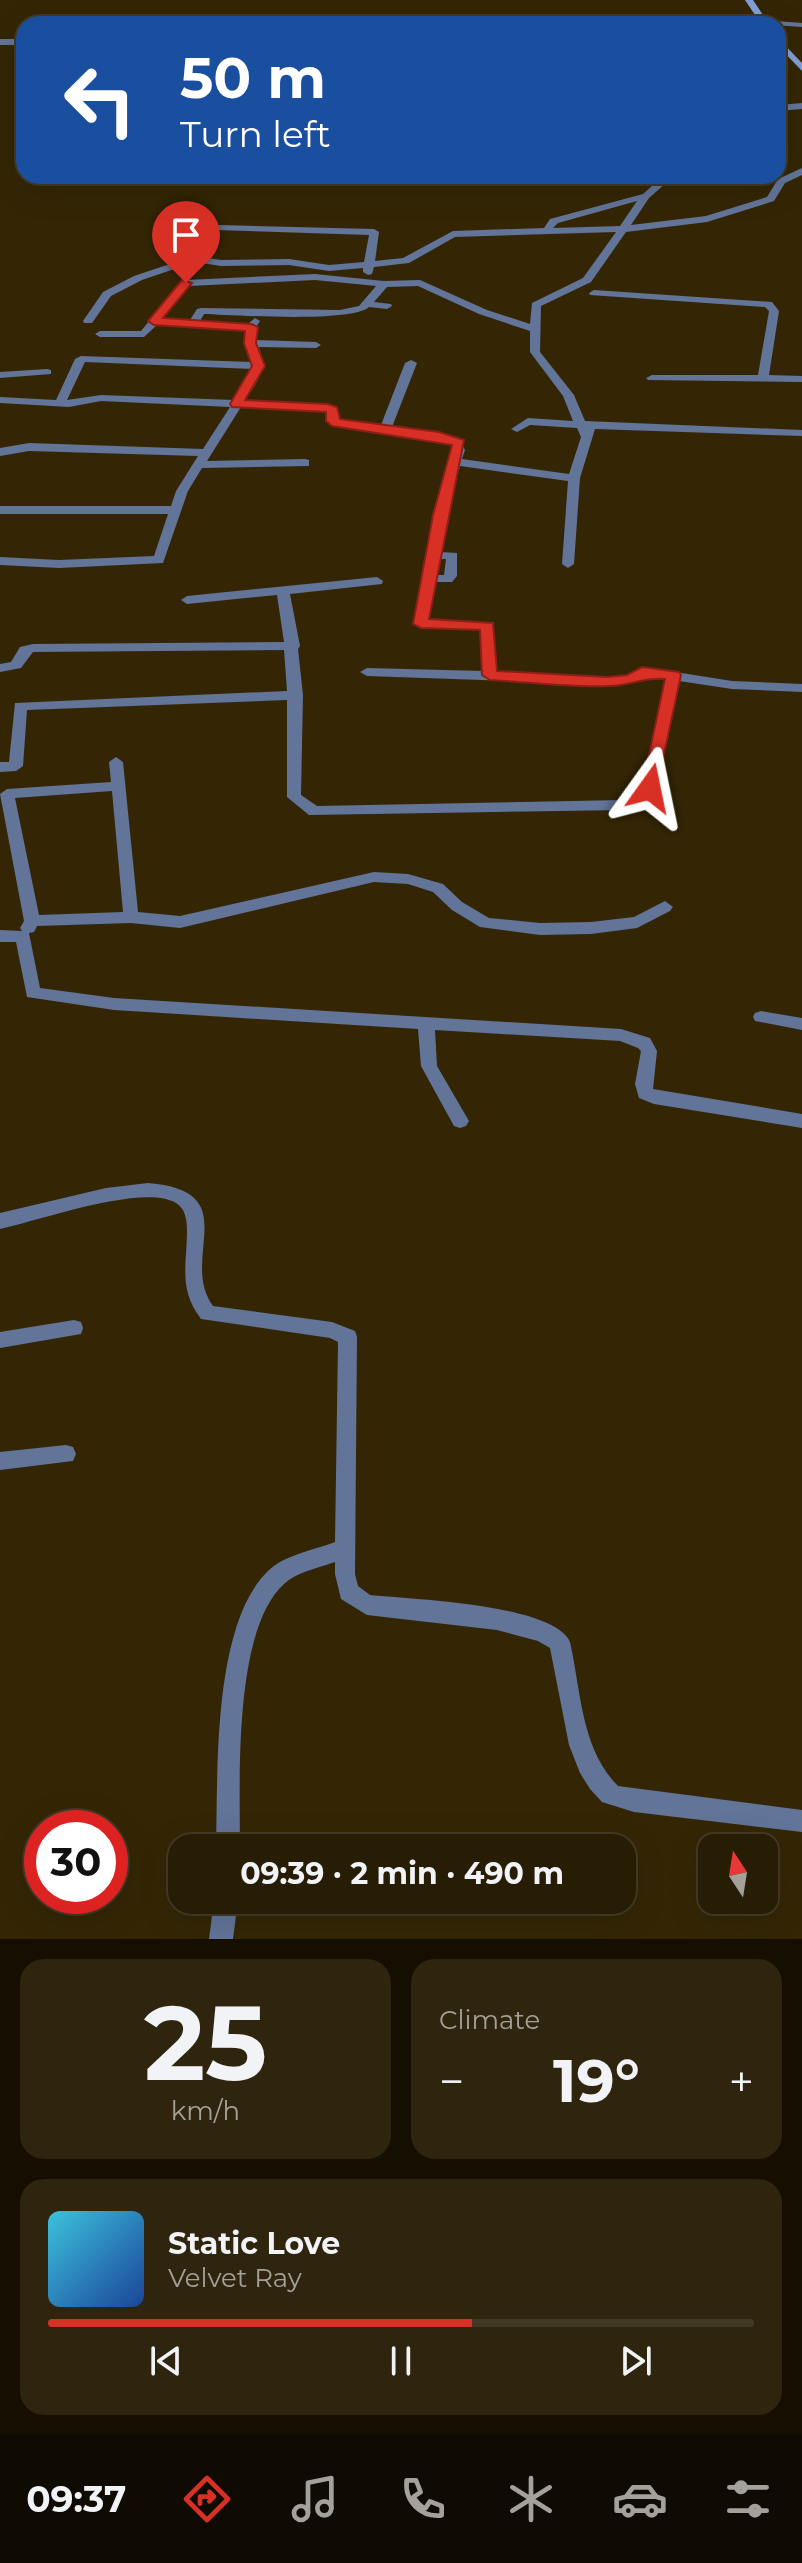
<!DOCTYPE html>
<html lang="en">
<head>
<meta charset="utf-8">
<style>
	body { margin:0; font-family:Montserrat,sans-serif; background:#2f250e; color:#f1f3f6; height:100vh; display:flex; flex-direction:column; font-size:30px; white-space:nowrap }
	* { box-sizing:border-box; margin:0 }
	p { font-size:26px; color:#a4a19a }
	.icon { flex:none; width:44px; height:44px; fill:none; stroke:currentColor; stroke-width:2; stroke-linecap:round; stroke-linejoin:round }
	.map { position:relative; height:1939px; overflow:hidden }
	.sheet { display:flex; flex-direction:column; gap:20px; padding:20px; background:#150f02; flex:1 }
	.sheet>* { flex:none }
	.guide { position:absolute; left:16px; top:16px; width:770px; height:168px; border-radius:24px; box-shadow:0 8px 32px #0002,0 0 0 2px #433a26; background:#1a4fa0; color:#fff; overflow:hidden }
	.needle { width:52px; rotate:348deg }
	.buttons { position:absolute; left:698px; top:1834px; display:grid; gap:16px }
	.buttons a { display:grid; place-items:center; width:80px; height:80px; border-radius:16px; background:#271c04; box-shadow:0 8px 32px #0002,0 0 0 2px #433a26; font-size:40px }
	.speed { position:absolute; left:24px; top:1810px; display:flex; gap:16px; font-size:40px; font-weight:700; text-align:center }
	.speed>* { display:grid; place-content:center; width:104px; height:104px; border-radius:50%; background:#271c04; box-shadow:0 8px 32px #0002,0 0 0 2px #433a26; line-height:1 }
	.speed .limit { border:12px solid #d22; background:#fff; color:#111 }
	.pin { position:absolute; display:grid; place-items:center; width:68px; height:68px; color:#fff; margin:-82px -34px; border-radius:50% 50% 50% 0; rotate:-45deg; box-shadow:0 0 8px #0007 }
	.pin .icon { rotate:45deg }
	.me { position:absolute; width:88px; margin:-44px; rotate:12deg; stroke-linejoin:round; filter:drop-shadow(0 0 6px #0008) }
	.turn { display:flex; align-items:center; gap:28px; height:168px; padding:0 32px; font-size:36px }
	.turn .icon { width:104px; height:104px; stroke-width:2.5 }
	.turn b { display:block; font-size:56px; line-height:68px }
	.big { font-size:60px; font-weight:700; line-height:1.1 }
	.sheet .card { flex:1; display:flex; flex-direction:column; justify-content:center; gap:12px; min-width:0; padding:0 28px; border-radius:24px; background:#2f250e }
	.sheet .dial { align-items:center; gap:0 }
	.dial b { font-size:104px; line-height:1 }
	.song { display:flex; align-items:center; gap:24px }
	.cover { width:96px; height:96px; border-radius:12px; background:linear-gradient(135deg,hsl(190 70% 55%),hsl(220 70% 35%)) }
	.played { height:8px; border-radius:4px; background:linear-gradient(90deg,#d93025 60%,#433a26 60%) }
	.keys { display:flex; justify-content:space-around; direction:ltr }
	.heat { display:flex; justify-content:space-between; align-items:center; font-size:44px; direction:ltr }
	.sheet .tiles { flex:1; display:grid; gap:20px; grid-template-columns:1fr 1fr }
	.card:last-child { grid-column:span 2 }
	.trip { position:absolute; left:168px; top:1834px; width:468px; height:80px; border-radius:24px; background:#271c04; box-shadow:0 8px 32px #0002,0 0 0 2px #433a26; font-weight:700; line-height:80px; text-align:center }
	.menu { display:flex; height:128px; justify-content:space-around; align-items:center; background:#100b02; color:#a4a19a }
	.menu .icon { width:56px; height:56px }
	.menu .active { color:#d93025 }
	.menu b { font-size:36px; color:#f1f3f6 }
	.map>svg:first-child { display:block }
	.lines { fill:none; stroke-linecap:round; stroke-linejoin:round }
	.service { stroke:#627498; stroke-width:6 }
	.minor { fill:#627498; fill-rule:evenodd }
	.secondary { fill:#829fd8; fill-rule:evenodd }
	.route { fill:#d93025; stroke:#8d1f18; stroke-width:2 }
</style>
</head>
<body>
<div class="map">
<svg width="802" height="1939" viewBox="0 0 802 1939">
	<rect width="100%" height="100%" fill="#342605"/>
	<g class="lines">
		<!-- service -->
		<polyline class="service" points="0,42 14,42"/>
		<!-- minor -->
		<g class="minor">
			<polygon points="763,20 802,23 802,27 760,24 759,22"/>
			<polygon points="802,103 802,109 778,111 778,105"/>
			<path d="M802 168V175L785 183 774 201 707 222 626 232 591 282 541 306 540 352 574 395 585 421 802 430V436L595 429 580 478 574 564 568 568 562 564 568 481 460 466 446 515 440 552 457 553V576L452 582H435L428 620 493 623 497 671 619 677 650 668 732 681 802 684V692L732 689 679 681 657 788 644 805 623 810 309 815 287 797V700L27 710 23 766 16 771 0 772V762H9L15 703 287 691 284 650 33 652 21 668 0 672V664L11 662 20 647 33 644 284 642 277 595 187 604 181 600 187 596 377 577 383 581 382 584 290 594 300 646 298 649 303 695 301 795 317 806 623 800 634 797 643 787 665 679 650 676 620 685 367 676 360 672 367 668 483 671 482 630 421 628 414 624 434 515 453 450 449 442 337 426 329 423 326 412 321 410 241 407 207 461 305 459 309 460V466L202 468 188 491 163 563 59 568 0 565V557L59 560 154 556 168 514H0V506H171L176 491 198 456 29 451 0 456V448L29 443 203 449 230 407 101 401 69 407 0 403V397L56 400 75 359 81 356 252 362 245 343V330L158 324 144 337H100L95 334 100 331H141L182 281 186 280 315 274 384 281 420 280 487 310 530 324 532 303 583 278 616 232 455 237 409 263 374 267 372 274 368 275 363 272V268L329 271 289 265 221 266 195 262 142 280 111 296 92 323H84L83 321 103 292 134 276 194 256 221 260 289 259 329 265 364 262 369 235 184 229 179 226 180 224 374 229 379 232 375 261 403 258 453 231 544 228 550 219 643 194 663 176H674L649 198 631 225 706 216 767 197 778 179ZM637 201 620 226 553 228 558 223ZM315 280 376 286 359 306 340 310 201 308 197 309 190 320 163 318 189 286ZM418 286 479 314 530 331V352L563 396 573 421 528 418 511 429 517 432 530 425 577 428 581 437 569 474 462 459 465 450 458 437 392 427 417 363 411 360 405 363 381 425 340 420 336 408 321 404 245 400C259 379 267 372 259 347L316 348 321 345 316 342 257 340 256 327 260 321 255 318 248 324 200 321 204 314C234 315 352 323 369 307L387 309 392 306 391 304 374 302 387 287ZM85 362 252 369 234 400 101 395 67 400ZM439 559H446L444 575H436Z"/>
			<polygon points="594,290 772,302 779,311 769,375 802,376 802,382 648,380 646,378 652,375 758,375 769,311 765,307 590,295 589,293"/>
			<polygon points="47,369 51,370 51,374 0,378 0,372"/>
			<path d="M116 757 123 762 138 912 180 916 374 872 408 874 443 884 462 902 489 918 540 923 591 922 634 917 665 901 673 907 670 911 637 928 591 934 540 935 480 927 452 910 433 892 408 884 374 882 180 928 131 923 37 926 34 932 29 933 40 988 114 998 621 1029 650 1038 657 1051 653 1089 802 1114V1128L654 1104 639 1098 635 1084 641 1051 638 1048 620 1041 435 1030 437 1066 469 1121 466 1126 460 1128 454 1126 421 1066 418 1029 114 1010 27 997 16 942H0V930L22 931 20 928 24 921 0 794 7 789 111 782 109 762ZM112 791 123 912 39 915 15 798Z"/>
			<polygon points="761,1011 802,1018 802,1030 755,1021 753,1017 755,1013"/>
			<path d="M148 1183C247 1191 178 1258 213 1306L332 1322 355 1331 357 1337 355 1574 358 1586 370 1595C409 1599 554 1604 570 1642 581 1691 581 1749 618 1786L802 1810V1832L634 1812 602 1802 590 1789 580 1773 569 1745 550 1648 538 1641 497 1630 367 1615 341 1599 335 1574V1562C318 1568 297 1572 284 1584 233 1630 240 1782 240 1848H216C218 1774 212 1625 268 1571 284 1555 314 1550 335 1542L338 1342 330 1338 201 1319C178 1288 187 1266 187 1230 187 1220 185 1208 176 1203 144 1183 38 1221 0 1229V1213L106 1188Z"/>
			<polygon points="74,1320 81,1322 83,1328 81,1334 0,1348 0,1332"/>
			<polygon points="66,1445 73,1447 76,1454 73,1461 0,1470 0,1452"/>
			<polygon points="214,1900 238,1900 233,1939 209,1939"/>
		</g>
		<!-- secondary -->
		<g class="secondary">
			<polygon points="745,0 753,0 769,24 761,24"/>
			<polygon points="778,38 802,63 802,71 778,46"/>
		</g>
	</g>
	<!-- route -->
	<path class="route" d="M182 280 192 283 163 318 251 324 258 327 256 343 265 366 245 400 327 404 337 407 340 419 439 432 464 440 429 619 493 623 497 671 607 677 627 675 642 667 679 672 681 675 656 792H644L642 788 665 679C645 677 631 685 610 686 570 688 529 682 490 680L482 675 480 630 421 628 413 624 433 515 452 445 332 426 326 421V412L232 407 230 404 252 366 244 343 245 331 154 325 148 321Z"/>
</svg>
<div class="buttons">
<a><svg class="needle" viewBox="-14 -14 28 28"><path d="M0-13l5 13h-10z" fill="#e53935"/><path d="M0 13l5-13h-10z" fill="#a4a19a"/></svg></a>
</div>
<div class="speed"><div class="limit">30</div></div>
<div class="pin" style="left:186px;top:283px;background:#d93025"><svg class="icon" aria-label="arrive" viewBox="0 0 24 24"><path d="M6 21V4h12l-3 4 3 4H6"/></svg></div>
<svg class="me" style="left:650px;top:788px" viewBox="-20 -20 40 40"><path d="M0-17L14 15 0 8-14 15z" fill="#d93025" stroke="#fff" stroke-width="4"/></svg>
<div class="trip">09:39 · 2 min · 490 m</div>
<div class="guide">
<div class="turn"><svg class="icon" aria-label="left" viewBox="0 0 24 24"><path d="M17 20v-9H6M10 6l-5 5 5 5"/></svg><div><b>50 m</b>Turn left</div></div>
</div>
</div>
<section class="sheet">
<div class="tiles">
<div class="card dial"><b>25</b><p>km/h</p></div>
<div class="card"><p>Climate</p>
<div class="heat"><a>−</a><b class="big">19°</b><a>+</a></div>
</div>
<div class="card">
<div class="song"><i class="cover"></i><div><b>Static Love</b><p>Velvet Ray</p></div></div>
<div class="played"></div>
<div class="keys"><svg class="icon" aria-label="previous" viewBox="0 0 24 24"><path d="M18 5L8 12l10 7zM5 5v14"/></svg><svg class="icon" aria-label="pause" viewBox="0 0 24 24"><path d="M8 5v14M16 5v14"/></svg><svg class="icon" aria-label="next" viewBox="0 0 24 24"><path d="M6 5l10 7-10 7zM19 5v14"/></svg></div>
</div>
</div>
</section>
<nav class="menu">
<b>09:37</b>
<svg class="icon active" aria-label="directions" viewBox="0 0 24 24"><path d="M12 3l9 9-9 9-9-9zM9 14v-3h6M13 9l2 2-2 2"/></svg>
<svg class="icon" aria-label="music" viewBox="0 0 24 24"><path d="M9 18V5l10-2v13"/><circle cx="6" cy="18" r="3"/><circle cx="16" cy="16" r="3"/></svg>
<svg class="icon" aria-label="phone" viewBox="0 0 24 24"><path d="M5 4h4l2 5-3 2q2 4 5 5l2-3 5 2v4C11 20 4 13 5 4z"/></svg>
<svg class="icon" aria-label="climate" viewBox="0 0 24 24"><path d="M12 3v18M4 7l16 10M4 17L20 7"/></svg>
<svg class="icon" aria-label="car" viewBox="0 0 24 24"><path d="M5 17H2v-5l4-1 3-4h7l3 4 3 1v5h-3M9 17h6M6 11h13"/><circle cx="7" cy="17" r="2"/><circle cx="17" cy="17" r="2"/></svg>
<svg class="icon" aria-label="filters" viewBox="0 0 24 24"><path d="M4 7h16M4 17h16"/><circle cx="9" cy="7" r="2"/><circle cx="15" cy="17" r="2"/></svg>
</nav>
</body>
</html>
